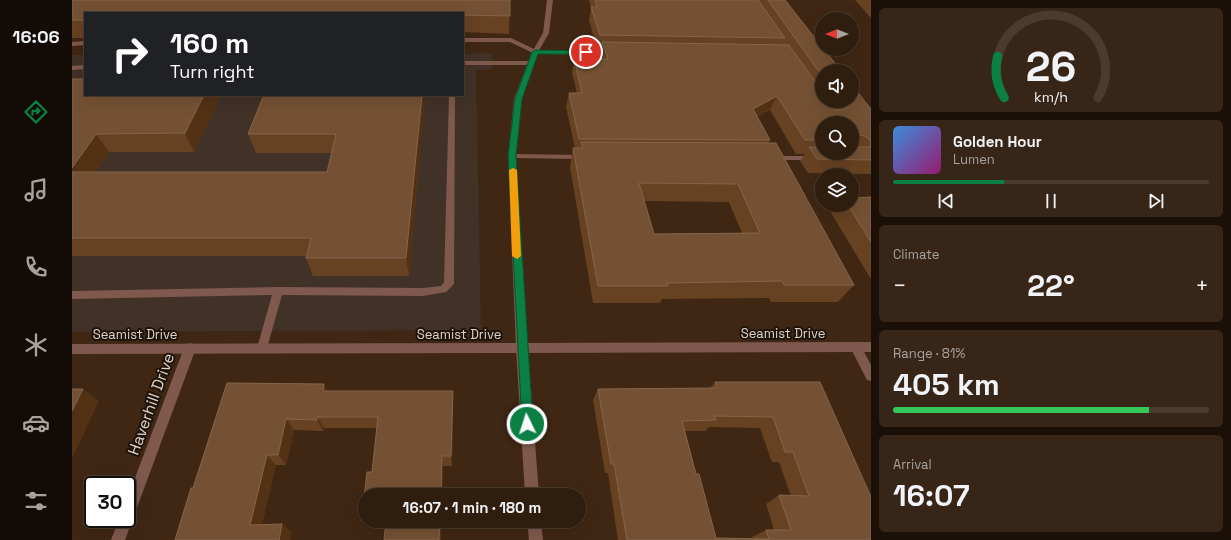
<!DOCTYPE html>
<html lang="en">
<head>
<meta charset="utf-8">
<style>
	body { margin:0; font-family:"Space Grotesk",sans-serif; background:#372617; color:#f1f3f6; height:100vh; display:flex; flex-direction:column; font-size:15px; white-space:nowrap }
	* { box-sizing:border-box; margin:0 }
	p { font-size:13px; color:#a7a29e }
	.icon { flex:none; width:22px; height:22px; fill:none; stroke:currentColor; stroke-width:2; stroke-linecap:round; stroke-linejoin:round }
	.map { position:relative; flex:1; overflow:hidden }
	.panel { display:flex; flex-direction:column; gap:8px; padding:8px; background:#1a1008; width:360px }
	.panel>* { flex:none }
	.top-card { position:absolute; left:12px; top:12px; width:380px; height:84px; border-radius:0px; box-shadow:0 4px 16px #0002,0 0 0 1px #4a3b2e; background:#202124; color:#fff; overflow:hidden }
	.needle { width:26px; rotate:270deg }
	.tools { position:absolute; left:743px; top:12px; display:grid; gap:8px }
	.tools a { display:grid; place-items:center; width:44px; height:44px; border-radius:50%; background:#2f1d0e; box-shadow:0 4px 16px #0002,0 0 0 1px #4a3b2e; font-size:20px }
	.speed { position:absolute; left:12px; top:476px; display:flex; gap:8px; font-size:20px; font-weight:700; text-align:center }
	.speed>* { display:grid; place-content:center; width:52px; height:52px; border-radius:50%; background:#2f1d0e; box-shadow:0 4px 16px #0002,0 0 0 1px #4a3b2e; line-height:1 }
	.speed .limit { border:2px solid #111; border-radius:6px; background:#fff; color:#111 }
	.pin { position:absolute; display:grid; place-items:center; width:34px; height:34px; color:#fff; margin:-17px; border:2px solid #fff; border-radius:50%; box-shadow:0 1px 4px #0007 }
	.me { position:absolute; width:44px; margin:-22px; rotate:356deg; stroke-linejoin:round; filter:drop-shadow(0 0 3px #0008) }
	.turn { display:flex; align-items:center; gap:14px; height:84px; padding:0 20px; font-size:18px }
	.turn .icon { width:52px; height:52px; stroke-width:2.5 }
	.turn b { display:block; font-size:28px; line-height:34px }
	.big { font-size:30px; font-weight:600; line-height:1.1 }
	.panel .widget { flex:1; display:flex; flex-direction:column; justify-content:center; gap:6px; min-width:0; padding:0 14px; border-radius:6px; background:#372617 }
	.panel .dial { align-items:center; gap:0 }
	.dial svg { height:104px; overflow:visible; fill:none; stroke:#4a3b2e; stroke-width:7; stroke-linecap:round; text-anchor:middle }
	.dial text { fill:#f1f3f6; stroke:none }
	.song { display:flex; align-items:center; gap:12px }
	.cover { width:48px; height:48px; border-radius:6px; background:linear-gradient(135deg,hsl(210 70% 55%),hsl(320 70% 35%)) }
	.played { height:4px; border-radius:2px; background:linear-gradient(90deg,#0b8043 35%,#4a3b2e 35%) }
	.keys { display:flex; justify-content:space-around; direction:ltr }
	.heat { display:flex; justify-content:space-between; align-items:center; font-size:22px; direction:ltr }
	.charge { height:6px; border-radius:3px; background:linear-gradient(90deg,#34c759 81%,#4a3b2e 0) }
	.trip { position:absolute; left:286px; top:488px; width:228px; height:40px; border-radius:20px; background:#2f1d0e; box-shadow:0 4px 16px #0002,0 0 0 1px #4a3b2e; font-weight:600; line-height:40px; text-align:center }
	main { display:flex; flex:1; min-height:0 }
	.tabs { display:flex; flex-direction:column; width:72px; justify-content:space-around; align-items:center; background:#130c06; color:#a7a29e }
	.tabs .icon { width:28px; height:28px }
	.tabs .current { color:#0b8043 }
	.tabs b { font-size:18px; color:#f1f3f6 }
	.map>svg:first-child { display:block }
	.commercial { fill:#423127 }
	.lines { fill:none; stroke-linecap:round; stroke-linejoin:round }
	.service { fill:#7f594d; fill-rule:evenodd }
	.minor { fill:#7f594d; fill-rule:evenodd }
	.tertiary { fill:#7f594d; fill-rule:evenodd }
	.wall { fill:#674222; fill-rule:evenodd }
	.shaded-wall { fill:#523115 }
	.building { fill:#745134; stroke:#85654a; fill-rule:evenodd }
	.route { fill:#0b8043; stroke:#07532c }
	.slow { fill:#f59e0b }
	.labels { text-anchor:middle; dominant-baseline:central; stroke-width:4; stroke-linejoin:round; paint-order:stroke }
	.street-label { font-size:13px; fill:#e0d1c5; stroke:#1e130a }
	.near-street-label { font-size:16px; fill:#e0d1c5; stroke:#1e130a }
</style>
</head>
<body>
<main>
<nav class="tabs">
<b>16:06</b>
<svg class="icon current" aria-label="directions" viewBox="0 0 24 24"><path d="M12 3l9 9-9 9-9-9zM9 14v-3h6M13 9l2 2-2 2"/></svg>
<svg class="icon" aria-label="music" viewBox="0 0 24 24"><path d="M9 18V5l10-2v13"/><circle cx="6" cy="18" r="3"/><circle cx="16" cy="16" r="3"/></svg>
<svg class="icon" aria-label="phone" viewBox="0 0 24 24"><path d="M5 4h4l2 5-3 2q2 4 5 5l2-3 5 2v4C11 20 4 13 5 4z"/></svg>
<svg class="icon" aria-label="climate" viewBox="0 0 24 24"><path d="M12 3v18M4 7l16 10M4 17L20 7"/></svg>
<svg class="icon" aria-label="car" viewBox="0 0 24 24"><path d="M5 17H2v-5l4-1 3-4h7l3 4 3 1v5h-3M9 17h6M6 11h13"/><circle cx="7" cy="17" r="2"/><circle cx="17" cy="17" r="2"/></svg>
<svg class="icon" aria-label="filters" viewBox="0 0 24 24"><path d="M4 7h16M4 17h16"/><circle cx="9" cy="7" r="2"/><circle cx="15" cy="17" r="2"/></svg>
</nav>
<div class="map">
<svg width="799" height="540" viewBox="0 0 799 540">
	<rect width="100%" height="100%" fill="#3f2713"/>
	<!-- commercial -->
	<polygon class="commercial" points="420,53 421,69 404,70 409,330 0,332 0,55 13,55 13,95 391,95 391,54"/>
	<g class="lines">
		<!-- service -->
		<g class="service">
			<polygon points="391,38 439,38 464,50 539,51 542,53 539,55 463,54 438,42 391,42"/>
			<polygon points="13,41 13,45 0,46 0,42"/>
			<polygon points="391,61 459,61 462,63 459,65 391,65"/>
			<polygon points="13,65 13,69 0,70 0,66"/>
			<polygon points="377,95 383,95 382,284 374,292 351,296 210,295 195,348 194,351 190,352 186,351 185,348 200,295 0,299 0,291 206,287 351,288 369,286 372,282"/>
			<polygon points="437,154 511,155 515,157 511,159 440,158 437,158"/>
			<polygon points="697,156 743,156 747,158 743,160 697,160"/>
		</g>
		<!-- minor -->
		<g class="minor">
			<polygon points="475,0 481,0 477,33 466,52 450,99 444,156 456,348 467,495 453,495 444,348 436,156 442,99 460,52 471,33"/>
			<polygon points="784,342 788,344 799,365 799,381 795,380 778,347 780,344"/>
			<polygon points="118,343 122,345 124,348 53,540 39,540 47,519 55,519 55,499 112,348 114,345"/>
			<polygon points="455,521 469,521 471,540 457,540"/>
		</g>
		<!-- tertiary -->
		<polygon class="tertiary" points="799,342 799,352 0,354 0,344"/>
	</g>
	<!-- wall -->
	<g class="wall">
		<polygon points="0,0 438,0 437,34 391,32 391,13 13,13 13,38 0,38 0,20 6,20 0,20"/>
		<path d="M517 0H713L750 71V101H780L799 109V174L736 173 728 161 733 154H724L698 110 685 117 698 140 696 143 782 285 766 302H699L697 298 590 299 588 303H521L498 167 501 148H503L494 107 497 93H505L500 73 502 59H528V56L529 49H525L517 20 519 8ZM750 123H780V153H750ZM572 201 657 202 670 233 582 234Z"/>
		<polygon points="783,0 799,0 799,18"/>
		<polygon points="0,79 13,95 149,95 122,152 37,152 24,172 255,172 260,153 184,153 176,134 192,95 353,95 337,276 241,276 234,258 235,256 0,256"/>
		<polygon points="799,197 799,279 759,213 766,205 780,205"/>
		<path d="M643 382H748L799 540H546L536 473H533L521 400 526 389 638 388ZM637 427 688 428 700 462H707L719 496 707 495 694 504 702 530H694L680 537 681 539 644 538 624 474 613 431H633Z"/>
		<polygon points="155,383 252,384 255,391 381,391 381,402 380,466 371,466 370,495 293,495 293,510 291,507 295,472 300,472 305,428 252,428 251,431 222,430 214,465 204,465 190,524 210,524 219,532 218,540 103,540 119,488 121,488"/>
	</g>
	<!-- shaded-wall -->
	<g class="shaded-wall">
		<polygon points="132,95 149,95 122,152 113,133"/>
		<polygon points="350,95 353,95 353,97 337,276 334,258"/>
		<polygon points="705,96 698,110 674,123 681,109"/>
		<polygon points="24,134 37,152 12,190 0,175 0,168"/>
		<polygon points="790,135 780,150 780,148 785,140 785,138"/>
		<polygon points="252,384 258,396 251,391"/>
		<polygon points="11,389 27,401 0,459 0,411"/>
		<polygon points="381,391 381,402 380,466 379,456"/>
		<polygon points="245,417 252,428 251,431 245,420"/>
		<polygon points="214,419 222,430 214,465 206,455"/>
		<polygon points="195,455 204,465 188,532 178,525"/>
		<polygon points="370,456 371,466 370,495 369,495"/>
		<polygon points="368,521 370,521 369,540 367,540"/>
		<polygon points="210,524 219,532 218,540 207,540"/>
	</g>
	<!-- building -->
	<g class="building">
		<polygon points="0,0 438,0 438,16 391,15 391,13 13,13 13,20 0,20"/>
		<polygon points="523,0 686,0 713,38 528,35 519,7 525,7"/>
		<polygon points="696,0 713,0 750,47 750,49 752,49 769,71 750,71 750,76"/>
		<polygon points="530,42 717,45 750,91 750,101 757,101 763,110 772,110 774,109 768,101 780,101 780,85 799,109 799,142 795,137 790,135 785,138 785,140 780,140 780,123 750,123 750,140 733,140 705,96 681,109 698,140 507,139 497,93 510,93 502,59 536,59"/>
		<polygon points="0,79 13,79 13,95 132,95 113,133 24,134 0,168"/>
		<polygon points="192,95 350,95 334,258 234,258 239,238 0,238 0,172 255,172 264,134 176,134"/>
		<path d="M509 142 704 143 782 285H712L710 281 595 283 596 286H526L501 148H511ZM567 183 666 184 688 233 582 234Z"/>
		<polygon points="799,142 799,160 745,159 737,147 750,147 750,153 780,153 780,147 798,147"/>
		<polygon points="799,197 799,242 776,205 780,205 780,198"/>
		<path d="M643 382H748L799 497V540H555L542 464H539L526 389 645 388ZM642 416 701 417 713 452H721L737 496 707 495 719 530H694L697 539 644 538 627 474H624L610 421 644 420Z"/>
		<polygon points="155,383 252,384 251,391 381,391 379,456 370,456 369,495 293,495 293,507 291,507 295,472 300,472 306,417 245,417 245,420 214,419 206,455 195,455 178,525 210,524 207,540 103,540 119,488 121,488"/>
		<polygon points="0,389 11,389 0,411"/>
		<polygon points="314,521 368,521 367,540 312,540"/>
	</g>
	<!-- route -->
	<polygon class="route" points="463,50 514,51 517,52 514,54 466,54 450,99 444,156 461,424 459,428 455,429 451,428 450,424 436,156 443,99 460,52"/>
	<!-- slow -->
	<polygon class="slow" points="441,168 445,170 449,256 445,259 440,256 437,170"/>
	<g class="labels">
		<!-- street labels -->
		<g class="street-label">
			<text x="711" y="333">Seamist Drive</text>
			<text x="63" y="334">Seamist Drive</text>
			<text x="387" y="334">Seamist Drive</text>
		</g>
		<!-- near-street labels -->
		<g class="near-street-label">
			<text transform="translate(79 404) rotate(-70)">Haverhill Drive</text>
		</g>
	</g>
</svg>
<div class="tools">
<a><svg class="needle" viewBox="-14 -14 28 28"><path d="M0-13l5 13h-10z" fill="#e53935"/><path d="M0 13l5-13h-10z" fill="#a7a29e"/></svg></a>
<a><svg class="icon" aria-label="sound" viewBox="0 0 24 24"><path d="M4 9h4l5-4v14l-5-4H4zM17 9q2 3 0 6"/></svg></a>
<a><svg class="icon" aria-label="search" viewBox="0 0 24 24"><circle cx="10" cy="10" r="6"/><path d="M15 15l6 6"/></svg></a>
<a><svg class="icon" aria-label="layers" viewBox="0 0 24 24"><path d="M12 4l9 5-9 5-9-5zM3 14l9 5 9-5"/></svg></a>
</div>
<div class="speed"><div class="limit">30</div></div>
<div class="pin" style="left:514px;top:52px;background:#d93025"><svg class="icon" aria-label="arrive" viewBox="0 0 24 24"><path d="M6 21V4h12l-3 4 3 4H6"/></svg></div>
<svg class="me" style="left:455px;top:424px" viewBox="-20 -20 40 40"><circle r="17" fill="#0b8043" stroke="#fff" stroke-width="3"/><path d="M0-11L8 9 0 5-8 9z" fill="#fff"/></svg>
<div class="trip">16:07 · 1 min · 180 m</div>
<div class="top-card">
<div class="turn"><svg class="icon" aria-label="right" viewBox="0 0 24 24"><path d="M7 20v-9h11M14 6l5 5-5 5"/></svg><div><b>160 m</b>Turn right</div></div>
</div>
</div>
<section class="panel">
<div class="widget dial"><svg viewBox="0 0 100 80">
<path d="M14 69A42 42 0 1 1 86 69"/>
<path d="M14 69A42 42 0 0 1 9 37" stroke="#0b8043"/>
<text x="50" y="56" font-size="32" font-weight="700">26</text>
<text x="50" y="72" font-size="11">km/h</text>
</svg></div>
<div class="widget">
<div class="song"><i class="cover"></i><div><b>Golden Hour</b><p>Lumen</p></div></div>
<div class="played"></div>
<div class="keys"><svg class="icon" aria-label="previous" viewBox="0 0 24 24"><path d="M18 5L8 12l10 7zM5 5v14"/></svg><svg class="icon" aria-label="pause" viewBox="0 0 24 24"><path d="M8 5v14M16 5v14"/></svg><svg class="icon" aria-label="next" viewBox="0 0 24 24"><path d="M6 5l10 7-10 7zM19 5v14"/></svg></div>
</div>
<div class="widget"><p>Climate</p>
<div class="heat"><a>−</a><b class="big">22°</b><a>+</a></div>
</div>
<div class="widget"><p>Range · 81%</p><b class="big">405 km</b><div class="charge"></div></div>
<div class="widget"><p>Arrival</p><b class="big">16:07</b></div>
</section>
</main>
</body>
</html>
